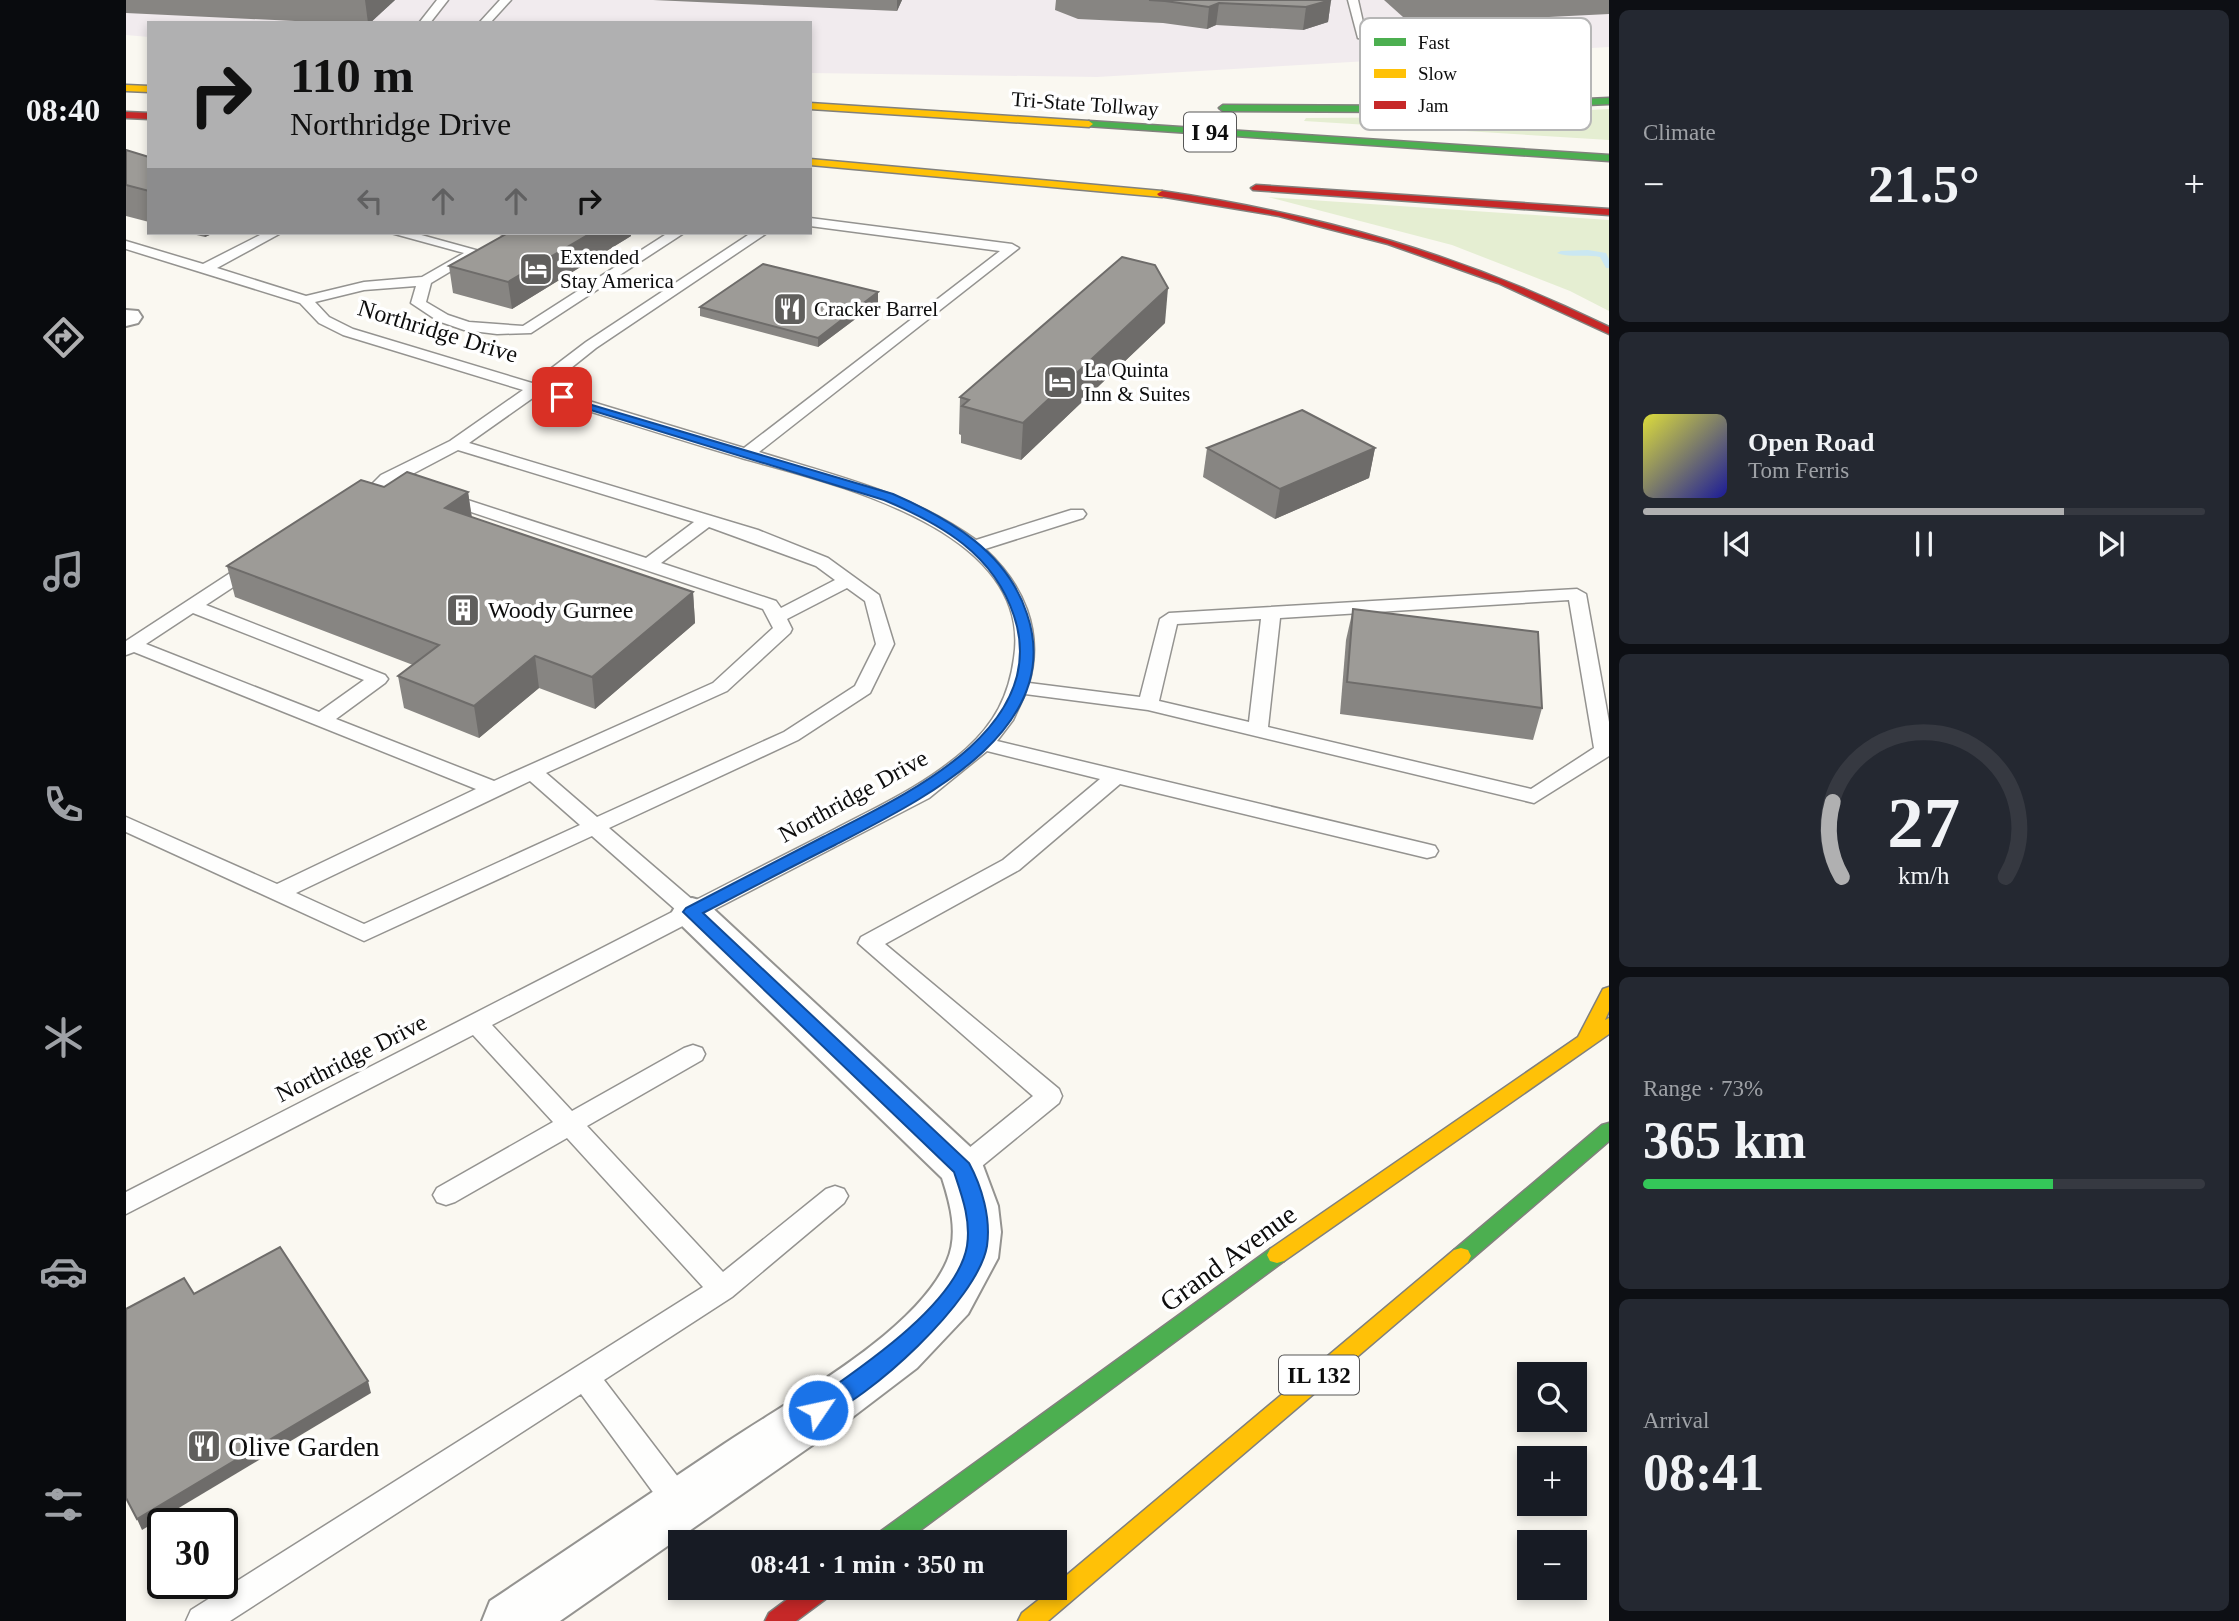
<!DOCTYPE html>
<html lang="en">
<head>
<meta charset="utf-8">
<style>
	body { margin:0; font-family:"Times New Roman",serif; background:#242831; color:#f1f3f6; height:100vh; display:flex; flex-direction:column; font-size:26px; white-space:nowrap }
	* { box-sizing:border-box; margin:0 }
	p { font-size:23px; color:#9ea1a6 }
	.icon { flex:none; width:38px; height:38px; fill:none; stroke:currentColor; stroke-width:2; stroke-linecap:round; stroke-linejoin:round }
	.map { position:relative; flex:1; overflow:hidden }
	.details { display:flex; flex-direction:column; gap:10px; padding:10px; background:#0d0f14; width:630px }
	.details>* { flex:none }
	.banner { position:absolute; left:21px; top:21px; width:665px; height:214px; border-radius:0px; box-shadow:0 4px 10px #0003; background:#b0b0b1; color:#111; overflow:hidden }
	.buttons { position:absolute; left:1391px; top:1362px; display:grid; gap:14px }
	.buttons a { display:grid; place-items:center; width:70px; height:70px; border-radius:0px; background:#171b24; box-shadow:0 4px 10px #0003; font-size:35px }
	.speed { position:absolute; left:21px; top:1508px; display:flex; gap:14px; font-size:35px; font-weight:700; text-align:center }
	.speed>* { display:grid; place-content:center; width:91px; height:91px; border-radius:50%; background:#171b24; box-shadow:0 4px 10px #0003; line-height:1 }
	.speed .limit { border:4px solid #111; border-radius:10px; background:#fff; color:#111 }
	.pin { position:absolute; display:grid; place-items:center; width:60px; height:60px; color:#fff; margin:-30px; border-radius:14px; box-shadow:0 4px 10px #0006 }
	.me { position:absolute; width:77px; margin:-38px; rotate:56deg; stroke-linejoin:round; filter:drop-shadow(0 0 5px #0008) }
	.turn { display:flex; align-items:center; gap:24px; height:147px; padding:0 28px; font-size:32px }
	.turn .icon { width:91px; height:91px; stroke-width:2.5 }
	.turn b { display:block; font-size:49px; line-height:60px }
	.lanes { display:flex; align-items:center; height:66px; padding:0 28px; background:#0003; justify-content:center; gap:35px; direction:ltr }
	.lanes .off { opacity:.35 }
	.big { font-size:52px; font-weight:700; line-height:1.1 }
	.details .tile { flex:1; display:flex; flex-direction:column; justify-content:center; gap:10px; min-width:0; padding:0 24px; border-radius:10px; background:#242831 }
	.details .dial { align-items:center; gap:0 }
	.dial svg { height:182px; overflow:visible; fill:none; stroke:#363941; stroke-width:7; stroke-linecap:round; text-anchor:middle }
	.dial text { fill:#f1f3f6; stroke:none }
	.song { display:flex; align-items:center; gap:21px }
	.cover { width:84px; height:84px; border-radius:10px; background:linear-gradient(135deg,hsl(60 70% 55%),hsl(240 70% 35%)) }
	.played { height:7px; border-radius:4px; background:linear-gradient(90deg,#b0b0b1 75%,#363941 75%) }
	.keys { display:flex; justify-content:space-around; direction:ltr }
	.heat { display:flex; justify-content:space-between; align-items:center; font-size:38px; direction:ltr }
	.charge { height:10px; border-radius:5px; background:linear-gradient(90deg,#34c759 73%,#363941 0) }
	.trip { position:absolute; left:542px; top:1530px; width:399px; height:70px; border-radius:0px; background:#171b24; box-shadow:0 4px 10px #0003; font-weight:700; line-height:70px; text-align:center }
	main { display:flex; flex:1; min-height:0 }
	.dock { display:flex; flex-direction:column; width:126px; justify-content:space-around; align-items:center; background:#090b0e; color:#9ea1a6 }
	.dock .icon { width:49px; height:49px }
	.dock .selected { color:#b0b0b1 }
	.dock b { font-size:32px; color:#f1f3f6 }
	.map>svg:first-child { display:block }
	.industrial { fill:#f1ebee }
	.green { fill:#e5eed2 }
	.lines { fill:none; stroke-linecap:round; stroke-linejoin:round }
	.stream { fill:#cae7f2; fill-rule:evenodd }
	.lane-casing { stroke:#949390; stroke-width:3 }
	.street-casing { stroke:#949390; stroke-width:4 }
	.fast-casing { stroke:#81807d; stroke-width:3 }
	.slow-casing { stroke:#81807d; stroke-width:3 }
	.jam-casing { stroke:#81807d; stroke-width:3 }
	.lane { fill:#fefefd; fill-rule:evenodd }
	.street { fill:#fefefd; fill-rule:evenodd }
	.fast { fill:#4caf50; fill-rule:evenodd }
	.slow { fill:#ffc107; fill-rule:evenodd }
	.jam { fill:#c62828; fill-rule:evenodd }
	.wall { fill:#878582 }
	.shaded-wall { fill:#6e6c6a }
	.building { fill:#9d9b97; stroke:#6e6c6a; stroke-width:2 }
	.route { fill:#1a73e8; stroke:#114b97; stroke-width:2 }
	.labels { text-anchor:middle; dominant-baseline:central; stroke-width:7; stroke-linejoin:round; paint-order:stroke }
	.far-street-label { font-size:21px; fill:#0d0d0d; stroke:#fff }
	.far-poi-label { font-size:21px; fill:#0d0d0d; stroke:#fff; text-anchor:start }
	.shield { fill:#fff; stroke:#565656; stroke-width:2 }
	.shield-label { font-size:23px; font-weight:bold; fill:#0d0d0d }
	.street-label { font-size:24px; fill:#0d0d0d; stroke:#fff }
	.poi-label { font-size:24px; fill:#0d0d0d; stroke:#fff; text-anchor:start }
	.near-street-label { font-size:28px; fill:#0d0d0d; stroke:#fff }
	.near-poi-label { font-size:28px; fill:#0d0d0d; stroke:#fff; text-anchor:start }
	.key { fill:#fff; stroke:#b6b6b6; stroke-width:2 }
	.key-label { font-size:19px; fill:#0d0d0d }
</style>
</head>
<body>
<main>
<nav class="dock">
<b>08:40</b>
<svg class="icon selected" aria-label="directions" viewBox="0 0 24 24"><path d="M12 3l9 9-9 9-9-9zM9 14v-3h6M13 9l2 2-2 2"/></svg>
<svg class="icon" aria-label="music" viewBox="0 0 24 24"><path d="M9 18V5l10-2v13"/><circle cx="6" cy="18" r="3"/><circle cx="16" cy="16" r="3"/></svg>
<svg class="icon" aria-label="phone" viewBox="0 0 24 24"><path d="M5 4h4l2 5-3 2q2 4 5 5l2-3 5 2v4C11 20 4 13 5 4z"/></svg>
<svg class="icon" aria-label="climate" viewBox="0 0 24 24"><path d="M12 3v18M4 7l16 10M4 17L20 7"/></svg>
<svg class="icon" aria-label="car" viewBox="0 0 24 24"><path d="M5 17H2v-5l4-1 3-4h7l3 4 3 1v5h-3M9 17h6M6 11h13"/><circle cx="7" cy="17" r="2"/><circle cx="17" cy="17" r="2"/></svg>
<svg class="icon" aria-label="filters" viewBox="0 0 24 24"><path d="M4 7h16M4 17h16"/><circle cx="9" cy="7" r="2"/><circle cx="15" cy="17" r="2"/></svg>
</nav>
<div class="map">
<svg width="1483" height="1621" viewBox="0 0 1483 1621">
	<rect width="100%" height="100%" fill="#faf8f1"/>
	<!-- industrial -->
	<polygon class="industrial" points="0,0 1483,0 1483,47 971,77 684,73 684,23 23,23 23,37 0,35"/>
	<!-- green -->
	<g class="green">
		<polygon points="1483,109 1483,140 1178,121 1180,118 1334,117"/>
		<polygon points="1142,197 1483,220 1483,311 1444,291 1326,245"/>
	</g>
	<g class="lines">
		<!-- stream -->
		<path class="stream" d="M1462 250 1480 253 1483 259V268H1480L1474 257C1460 254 1443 258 1431 253L1435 251Z"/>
		<!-- lane casing -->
		<g class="lane-casing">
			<g id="lane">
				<polygon points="311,0 322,0 304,23 293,23"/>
				<polygon points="374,0 385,0 364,23 353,23"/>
				<polygon points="1222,0 1232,0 1241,40 1232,38"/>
				<path d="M684 218 886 244 893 248 633 452C710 476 783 492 850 540L945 510H957L960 514 957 518 859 549C897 584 918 631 903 683L1014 697 1034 619 1043 613 1451 589 1460 594 1483 722V756L1408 803 1022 710 899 694 887 720 871 741 1301 844 1309 846 1312 851 1309 856 1301 858 994 784 893 870 759 944 933 1089 936 1096 933 1103 845 1175 836 1178 827 1175 823 1168 827 1161 907 1096 732 943 735 937 877 860 974 779 861 751 803 798 366 1025 446 1111 558 1048 567 1045 576 1048 579 1054 576 1060 461 1126 597 1272 700 1189 709 1186 718 1189 722 1196 718 1203 606 1297 478 1380 565 1494 569 1504 565 1514 554 1518 543 1514 455 1394 104 1621H60L65 1610 577 1287 441 1138 329 1202 320 1205 311 1202 307 1195 311 1188 427 1122 347 1035 0 1214V1192L550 910 466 836 238 941 0 832V817L151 884 350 789 8 652 0 655V641L121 562H133L136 566 133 570 80 605 259 675 262 679 259 683 210 719 368 781 587 683 647 628 637 609 264 485 248 488 246 484 255 475 324 441 397 390 217 335 193 323 174 303 0 249V241L77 264 138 233H155L91 268 180 296 238 282 296 277 338 253 265 233H288L357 252 305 283 300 302 322 315 343 322 397 326 542 233H558L405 333 371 334 338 330 312 321 285 303 290 286 238 290 189 302 203 317 227 329 406 383 460 342 625 233H641L470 348 420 388 618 448 874 251 684 226ZM411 395C480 416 550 439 619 459 709 484 908 530 888 658 883 696 868 724 840 749 801 784 755 805 709 829 662 853 615 877 568 901L483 828 672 740 744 693 768 644 753 595 702 558 632 530 343 443ZM332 450 568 522 520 558 277 479ZM583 527 690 566 709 580 655 608 650 601 535 563ZM721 588 739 601 750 644 729 686 658 732 471 817 420 773 601 691 664 633 666 629 661 619ZM1443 600 1468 748 1405 789 1142 727 1154 618ZM67 613 238 680 193 712 20 644ZM1135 619 1123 722 1033 701 1051 624ZM404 781 454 825 238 924 170 893Z"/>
			</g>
		</g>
		<!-- street casing -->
		<g class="street-casing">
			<g id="street">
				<polygon points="0,310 12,311 16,317 12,323 0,326"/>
				<path d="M566 898 580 902 853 1155 872 1206 875 1232 872 1258 842 1314 791 1368 728 1416 434 1621H356L364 1601C442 1549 520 1496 598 1444 662 1401 790 1333 821 1261 833 1234 824 1203 816 1178L552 922 546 912 552 902Z"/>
			</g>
		</g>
		<!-- fast casing -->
		<g class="fast-casing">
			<g id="fast">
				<polygon points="1483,98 1483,104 1301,112 1097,111 1093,108 1097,105 1301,106"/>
				<polygon points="963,121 1483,155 1483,161 960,126 960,122"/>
				<polygon points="1483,1123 1483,1141 1342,1262 1335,1264 1328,1262 1325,1256 1328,1250 1476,1125"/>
				<polygon points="1151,1247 1158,1249 1161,1255 1158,1261 778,1542 748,1542 751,1534 1144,1249"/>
			</g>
		</g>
		<!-- slow casing -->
		<g class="slow-casing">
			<g id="slow">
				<polygon points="0,85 23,86 23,92 0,91"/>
				<polygon points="684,103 963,121 967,124 963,127 684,109"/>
				<polygon points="684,159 1036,191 1041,194 1036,197 684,165"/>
				<polygon points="1483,987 1483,1011 1479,1020 1483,1018 1483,1034 1158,1261 1151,1263 1144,1261 1141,1255 1144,1249 1452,1037 1477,989"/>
				<polygon points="1335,1248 1342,1250 1345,1256 1342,1262 922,1621 892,1621 896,1613 929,1587 929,1585 1328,1250"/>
			</g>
		</g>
		<!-- jam casing -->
		<g class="jam-casing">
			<g id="jam">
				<polygon points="0,112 23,113 23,119 0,118"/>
				<polygon points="1130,185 1483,209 1483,215 1127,190 1125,188"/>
				<path d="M1036 191C1198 215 1336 255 1483 327V334L1372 283 1262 244 1153 216 1033 196 1031 194Z"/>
				<polygon points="678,1587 709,1587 705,1595 670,1621 639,1621 643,1613"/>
			</g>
		</g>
		<!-- lane -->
		<use href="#lane" class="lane"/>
		<!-- street -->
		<use href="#street" class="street"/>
		<!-- fast -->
		<use href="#fast" class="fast"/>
		<!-- slow -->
		<use href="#slow" class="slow"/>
		<!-- jam -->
		<use href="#jam" class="jam"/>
	</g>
	<!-- wall -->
	<g class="wall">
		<polygon points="0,0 269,0 244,23 210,23 0,13"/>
		<polygon points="527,0 776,0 771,11"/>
		<polygon points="930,0 1205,0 1202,22 1177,30 1090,25 1081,29 1037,23 952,19 929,10"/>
		<polygon points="1258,0 1483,0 1483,14 1307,23 1277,17"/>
		<polygon points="0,150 23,157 23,222 0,216"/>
		<polygon points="62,233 88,233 79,237"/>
		<polygon points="366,233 505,233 505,236 386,309 327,293 323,266 377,236"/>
		<polygon points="752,302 692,347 574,316 574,307"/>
		<polygon points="1039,323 895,460 835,443 835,435 833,434 834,397"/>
		<polygon points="1081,448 1249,448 1243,478 1149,519 1077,477"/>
		<polygon points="258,487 342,492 346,517 567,592 569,623 469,709 413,688 353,738 278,708 272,676 287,665 109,597 101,566"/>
		<polygon points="1227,609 1416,708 1407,740 1214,714 1220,640"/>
	</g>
	<!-- shaded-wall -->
	<g class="shaded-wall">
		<polygon points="239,0 269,0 244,23 242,23"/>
		<polygon points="771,0 776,0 771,11"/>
		<polygon points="1205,0 1202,22 1177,30 1180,7"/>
		<polygon points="1093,3 1090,25 1081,29 1083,7"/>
		<polygon points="78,233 88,233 79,237"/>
		<polygon points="465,233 505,233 505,236 386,309 382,282"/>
		<polygon points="1042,288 1039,323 895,460 897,423"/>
		<polygon points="752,292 752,302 692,347 692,338"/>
		<polygon points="1249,448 1243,478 1149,519 1154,489"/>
		<polygon points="342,492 346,522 319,508"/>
		<polygon points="567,592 569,623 469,709 466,677"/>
		<polygon points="409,656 413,688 353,738 348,706"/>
		<polygon points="242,1381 245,1393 16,1530 11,1519"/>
	</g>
	<!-- building -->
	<g class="building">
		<polygon points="1023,0 1205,0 1180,7 1093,3 1083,7 1039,1"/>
		<polygon points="0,150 23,157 23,191 0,185"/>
		<polygon points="382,233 465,233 382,282 323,266"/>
		<polygon points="996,257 1029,265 1042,288 897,423 836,406 843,400 834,397"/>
		<polygon points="637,264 752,292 692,338 574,307"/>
		<polygon points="1176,410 1249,448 1154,489 1081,448"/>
		<polygon points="281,472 342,492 319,508 567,592 466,677 409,656 348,706 272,676 313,645 101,566 235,480 258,487"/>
		<polygon points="1227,609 1412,632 1416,708 1221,682"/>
		<polygon points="154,1247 242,1381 11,1519 0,1498 0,1309 58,1278 68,1294"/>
	</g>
	<!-- route -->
	<path class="route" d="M432 395 767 494C824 519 881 552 901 614 941 732 791 802 709 845 665 867 621 890 577 913L843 1163C856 1187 865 1218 861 1246 852 1300 742 1401 692 1419L684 1416 681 1410 684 1403C730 1371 831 1305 841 1246 845 1220 836 1196 828 1172L557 912 560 908C606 884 651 861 697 837 775 797 926 730 888 616 868 554 815 524 758 500L432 400Z"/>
	<!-- icons -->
	<defs>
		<g id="hotel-square" transform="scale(1.75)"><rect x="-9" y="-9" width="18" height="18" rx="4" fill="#605f5d" stroke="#fff"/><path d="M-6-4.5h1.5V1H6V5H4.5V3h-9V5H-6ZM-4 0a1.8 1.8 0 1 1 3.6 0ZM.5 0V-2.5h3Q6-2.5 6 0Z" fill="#fff"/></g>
		<g id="restaurant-square" transform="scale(1.75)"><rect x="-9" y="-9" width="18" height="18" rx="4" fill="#605f5d" stroke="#fff"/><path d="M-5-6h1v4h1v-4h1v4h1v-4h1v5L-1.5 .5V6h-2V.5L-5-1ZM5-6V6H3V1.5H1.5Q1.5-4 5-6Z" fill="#fff"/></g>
		<g id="building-square" transform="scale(1.75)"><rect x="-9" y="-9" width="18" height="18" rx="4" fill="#605f5d" stroke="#fff"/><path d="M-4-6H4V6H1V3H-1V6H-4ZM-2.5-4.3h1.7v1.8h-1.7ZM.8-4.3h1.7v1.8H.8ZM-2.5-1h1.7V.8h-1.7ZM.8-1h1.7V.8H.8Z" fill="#fff"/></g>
	</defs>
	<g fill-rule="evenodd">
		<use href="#hotel-square" x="410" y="269"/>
		<use href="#restaurant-square" x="664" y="309"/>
		<use href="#hotel-square" x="934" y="382"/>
		<use href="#building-square" x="337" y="610"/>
		<use href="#restaurant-square" x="78" y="1446"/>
	</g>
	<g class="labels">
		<!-- far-street labels -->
		<g class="far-street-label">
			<text transform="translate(959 104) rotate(4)">Tri-State Tollway</text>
		</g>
		<!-- far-poi labels -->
		<g class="far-poi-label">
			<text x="434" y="257">Extended<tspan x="434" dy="24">Stay America</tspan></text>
			<text x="688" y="309">Cracker Barrel</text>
			<text x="958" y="370">La Quinta<tspan x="958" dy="24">Inn &amp; Suites</tspan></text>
		</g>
		<!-- shield labels -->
		<g class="shield">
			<rect x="1058" y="112.5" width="52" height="39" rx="5"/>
			<rect x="1153" y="1355.5" width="80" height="39" rx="5"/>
		</g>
		<g class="shield-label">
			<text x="1084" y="132">I 94</text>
			<text x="1193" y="1375">IL 132</text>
		</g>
		<!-- street labels -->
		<g class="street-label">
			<text transform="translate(312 331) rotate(17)">Northridge Drive</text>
			<text transform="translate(727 796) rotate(-29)">Northridge Drive</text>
			<text transform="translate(225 1058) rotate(-27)">Northridge Drive</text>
		</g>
		<!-- poi labels -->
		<g class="poi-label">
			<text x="362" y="610">Woody Gurnee</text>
		</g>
		<!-- near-street labels -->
		<g class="near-street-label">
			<text transform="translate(1102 1258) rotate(-36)">Grand Avenue</text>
		</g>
		<!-- near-poi labels -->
		<g class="near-poi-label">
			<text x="102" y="1446">Olive Garden</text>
		</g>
	</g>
	<!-- legend -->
	<rect x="1234" y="18" width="231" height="112" rx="10" class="key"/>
	<rect x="1248" y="38" width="32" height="8" fill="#4caf50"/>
	<rect x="1248" y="69" width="32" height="9" fill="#ffc107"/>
	<rect x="1248" y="101" width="32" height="8" fill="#c62828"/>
	<g class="key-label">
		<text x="1292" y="49">Fast</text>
		<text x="1292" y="80">Slow</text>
		<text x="1292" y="112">Jam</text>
	</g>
</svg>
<div class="buttons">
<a><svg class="icon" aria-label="search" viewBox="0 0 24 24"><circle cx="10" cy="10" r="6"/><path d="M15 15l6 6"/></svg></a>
<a>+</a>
<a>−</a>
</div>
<div class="speed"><div class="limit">30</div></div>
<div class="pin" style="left:436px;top:397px;background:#d93025"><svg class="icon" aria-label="arrive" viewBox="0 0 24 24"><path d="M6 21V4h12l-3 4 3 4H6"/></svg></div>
<svg class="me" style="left:692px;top:1410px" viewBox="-20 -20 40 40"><circle r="17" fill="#1a73e8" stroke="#fff" stroke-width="3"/><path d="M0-11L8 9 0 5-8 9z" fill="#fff"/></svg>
<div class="trip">08:41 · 1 min · 350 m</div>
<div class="banner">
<div class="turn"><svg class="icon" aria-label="right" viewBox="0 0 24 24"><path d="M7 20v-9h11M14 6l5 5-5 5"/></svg><div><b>110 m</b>Northridge Drive</div></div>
<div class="lanes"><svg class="icon off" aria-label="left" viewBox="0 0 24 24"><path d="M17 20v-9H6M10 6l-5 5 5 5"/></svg><svg class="icon off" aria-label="ahead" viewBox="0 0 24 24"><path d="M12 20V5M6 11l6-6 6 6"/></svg><svg class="icon off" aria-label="ahead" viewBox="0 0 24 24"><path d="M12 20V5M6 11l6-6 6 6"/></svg><svg class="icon" aria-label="right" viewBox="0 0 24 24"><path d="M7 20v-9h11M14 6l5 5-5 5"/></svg></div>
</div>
</div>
<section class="details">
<div class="tile"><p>Climate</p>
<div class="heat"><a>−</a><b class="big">21.5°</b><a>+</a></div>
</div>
<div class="tile">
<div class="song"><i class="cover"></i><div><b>Open Road</b><p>Tom Ferris</p></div></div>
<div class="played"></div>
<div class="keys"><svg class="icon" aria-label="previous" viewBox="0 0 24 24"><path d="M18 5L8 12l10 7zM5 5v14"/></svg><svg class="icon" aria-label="pause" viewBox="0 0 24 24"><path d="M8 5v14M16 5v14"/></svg><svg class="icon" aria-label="next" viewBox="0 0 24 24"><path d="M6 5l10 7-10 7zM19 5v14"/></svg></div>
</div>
<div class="tile dial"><svg viewBox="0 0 100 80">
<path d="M14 69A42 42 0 1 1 86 69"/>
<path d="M14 69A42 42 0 0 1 10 36" stroke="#b0b0b1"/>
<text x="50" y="56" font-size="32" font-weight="700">27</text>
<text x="50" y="72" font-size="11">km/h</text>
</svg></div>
<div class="tile"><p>Range · 73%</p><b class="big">365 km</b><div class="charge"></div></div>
<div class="tile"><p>Arrival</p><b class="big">08:41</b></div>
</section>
</main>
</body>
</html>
